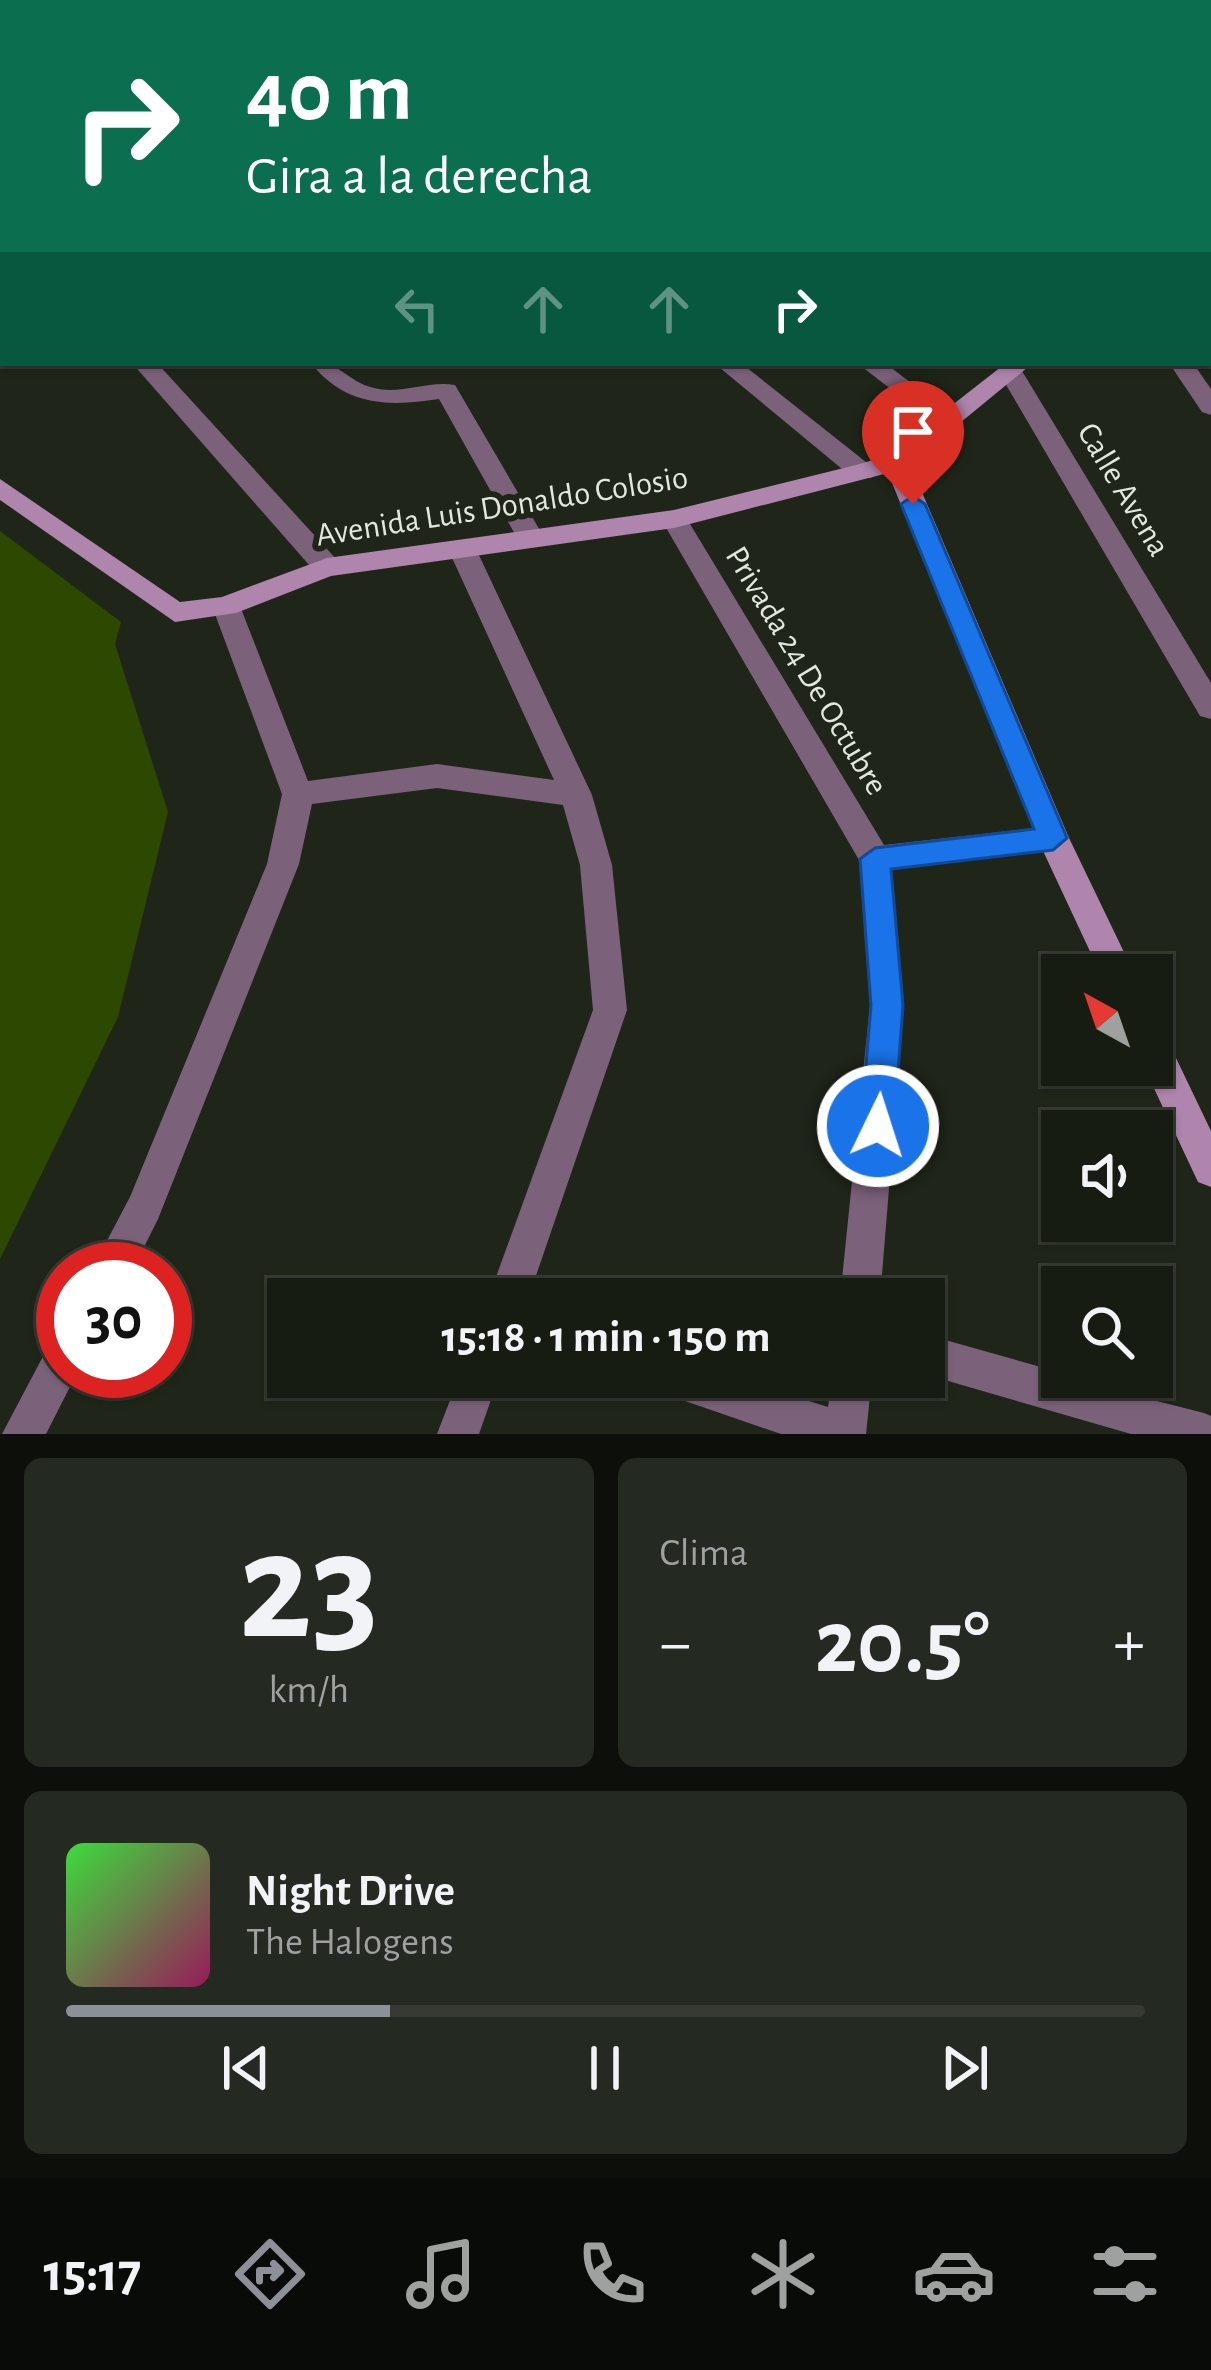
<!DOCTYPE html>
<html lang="es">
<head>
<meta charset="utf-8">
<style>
	body { margin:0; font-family:"Alegreya Sans",sans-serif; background:#242921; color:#f1f3f6; height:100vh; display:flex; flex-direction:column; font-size:45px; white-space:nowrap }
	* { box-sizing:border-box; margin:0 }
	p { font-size:39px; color:#9ea1a0 }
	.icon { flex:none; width:66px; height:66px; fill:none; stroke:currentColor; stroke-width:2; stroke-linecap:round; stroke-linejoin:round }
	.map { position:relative; height:1434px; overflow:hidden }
	.sheet { display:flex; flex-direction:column; gap:24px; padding:24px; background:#0d0f0a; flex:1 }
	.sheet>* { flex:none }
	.banner { position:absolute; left:0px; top:0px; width:1212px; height:366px; box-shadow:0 3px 9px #0004,0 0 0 3px #363a33; background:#0b6e4f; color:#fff; overflow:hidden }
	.needle { width:78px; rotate:320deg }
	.fabs { position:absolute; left:1041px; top:954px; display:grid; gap:24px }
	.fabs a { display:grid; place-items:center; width:132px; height:132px; border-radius:0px; background:#171c13; box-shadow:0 3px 9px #0004,0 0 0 3px #363a33; font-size:60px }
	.speed { position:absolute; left:36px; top:1242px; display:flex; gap:24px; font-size:60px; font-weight:700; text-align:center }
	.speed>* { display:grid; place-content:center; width:156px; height:156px; border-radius:50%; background:#171c13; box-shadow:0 3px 9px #0004,0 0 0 3px #363a33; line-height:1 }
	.speed .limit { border:18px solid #d22; background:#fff; color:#111 }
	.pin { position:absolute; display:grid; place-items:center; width:102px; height:102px; color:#fff; margin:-123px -51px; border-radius:50% 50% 50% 0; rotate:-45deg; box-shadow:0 0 12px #0007 }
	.pin .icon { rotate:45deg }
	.me { position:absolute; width:132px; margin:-66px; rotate:4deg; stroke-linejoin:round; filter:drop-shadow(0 0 9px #0008) }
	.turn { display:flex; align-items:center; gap:42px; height:252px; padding:0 48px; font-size:54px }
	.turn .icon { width:156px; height:156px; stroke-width:2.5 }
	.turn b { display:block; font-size:84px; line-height:102px }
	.lanes { display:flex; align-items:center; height:114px; padding:0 48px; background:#0003; justify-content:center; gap:60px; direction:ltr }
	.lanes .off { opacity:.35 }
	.big { font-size:90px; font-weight:700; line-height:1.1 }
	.sheet .widget { flex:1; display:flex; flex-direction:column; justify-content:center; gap:18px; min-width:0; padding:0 42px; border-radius:18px; background:#242921 }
	.sheet .dial { align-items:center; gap:0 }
	.dial b { font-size:156px; line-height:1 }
	.song { display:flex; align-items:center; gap:36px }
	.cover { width:144px; height:144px; border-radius:18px; background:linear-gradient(135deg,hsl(120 70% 55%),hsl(330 70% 35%)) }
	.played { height:12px; border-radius:6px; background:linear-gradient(90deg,#8c9099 30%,#363a33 30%) }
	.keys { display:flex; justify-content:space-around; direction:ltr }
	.heat { display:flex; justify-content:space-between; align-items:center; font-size:66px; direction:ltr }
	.sheet .tiles { flex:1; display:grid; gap:24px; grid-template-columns:1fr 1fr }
	.widget:last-child { grid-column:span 2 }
	.trip { position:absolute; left:267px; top:1278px; width:678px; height:120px; border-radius:0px; background:#171c13; box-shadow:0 3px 9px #0004,0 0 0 3px #363a33; font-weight:700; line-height:120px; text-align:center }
	.tabs { display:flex; height:192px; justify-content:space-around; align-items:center; background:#090b08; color:#9ea1a0 }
	.tabs .icon { width:84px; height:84px }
	.tabs .current { color:#8c9099 }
	.tabs b { font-size:54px; color:#f1f3f6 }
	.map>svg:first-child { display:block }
	.green { fill:#2d4800 }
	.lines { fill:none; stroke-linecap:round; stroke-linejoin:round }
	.street { fill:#7c617b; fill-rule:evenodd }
	.secondary { fill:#af84ad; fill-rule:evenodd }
	.route { fill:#1a73e8; stroke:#114b97; stroke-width:3 }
	.labels { text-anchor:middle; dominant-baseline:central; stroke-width:12; stroke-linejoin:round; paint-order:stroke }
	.street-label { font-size:33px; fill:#e3e8de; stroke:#1f2619 }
</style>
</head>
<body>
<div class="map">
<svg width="1211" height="1434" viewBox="0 0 1211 1434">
	<rect width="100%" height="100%" fill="#1f2619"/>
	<!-- green -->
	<polygon class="green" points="0,531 121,622 115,644 168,812 118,1017 0,1259"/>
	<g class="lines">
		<!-- street -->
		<g class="street">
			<polygon points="115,0 136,0 138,3 117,3"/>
			<polygon points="319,0 343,0 345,3 321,3"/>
			<polygon points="498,0 519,0 521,3 500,3"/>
			<polygon points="676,0 697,0 699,3 678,3"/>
			<polygon points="1073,0 1096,0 1098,3 1075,3"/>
			<rect x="1209" y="46" width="2" height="12"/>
			<polygon points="0,62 3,63 3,76 0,75"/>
			<polygon points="1209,91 1211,92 1211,104 1209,103"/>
			<polygon points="3,130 3,142 0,143 0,131"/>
			<rect x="1209" y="196" width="2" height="13"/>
			<polygon points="132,363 157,363 337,560 341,567 337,574 317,574"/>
			<path d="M311 363C345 363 345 381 374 388 401 395 428 380 455 385L545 539 541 545H521L439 399C388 407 345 406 311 363Z"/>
			<polygon points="714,363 741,363 871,466 875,472 871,478 853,478"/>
			<polygon points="857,363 885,363 962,422 949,430 940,427"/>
			<polygon points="1169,363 1193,363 1211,389 1211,415 1202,412"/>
			<polygon points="1010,364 1022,371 1211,683 1211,719 1200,716 998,371"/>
			<polygon points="674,510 687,519 884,845 1053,826 1064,829 1069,838 1064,847 1053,850 892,870 904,1005 880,1299 840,1299 870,1005 859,860 661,519"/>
			<polygon points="462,540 476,549 592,795 612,865 627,1010 528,1299 488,1299 593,1010 580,865 563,805 437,788 312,804 299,864 158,1219 133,1269 92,1269 130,1197 267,864 282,794 212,606 226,596 240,606 308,781 437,764 554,780 448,549"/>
			<polygon points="924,1334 1062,1373 1062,1377 1204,1413 1211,1416 1211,1434 1131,1434 924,1374"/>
			<polygon points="63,1339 63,1371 78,1371 46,1434 2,1434 49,1345"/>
			<polygon points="459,1377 499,1377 479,1434 437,1434"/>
			<polygon points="650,1377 733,1377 828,1407 832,1377 872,1377 866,1434 781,1434 656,1391"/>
		</g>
		<!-- secondary -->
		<g class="secondary">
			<polygon points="1209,207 1211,207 1209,223"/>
			<polygon points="1006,363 1033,363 910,464 1069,838 1135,975 1101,975 1037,838 888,473 674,528 331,576 236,613 175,622 0,500 0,479 180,602 222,597 327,558 674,510 856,465 887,456"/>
			<polygon points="1152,1031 1165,1035 1211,1131 1211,1187 1198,1182 1143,1065 1152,1065"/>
		</g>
	</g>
	<!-- route -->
	<polygon class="route" points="913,496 925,504 1067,838 1053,850 891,869 903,1005 894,1126 889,1137 878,1141 866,1137 861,1126 871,1005 860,859 875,848 1034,829 901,504"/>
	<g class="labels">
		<!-- street labels -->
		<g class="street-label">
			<text transform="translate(1123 490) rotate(59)">Calle Avena</text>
			<text transform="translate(502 507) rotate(-9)">Avenida Luis Donaldo Colosio</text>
			<text transform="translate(806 671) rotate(59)">Privada 24 De Octubre</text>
		</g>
	</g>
</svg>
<div class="fabs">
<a><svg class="needle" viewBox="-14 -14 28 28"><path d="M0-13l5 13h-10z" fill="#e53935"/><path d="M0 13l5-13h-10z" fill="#9ea1a0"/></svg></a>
<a><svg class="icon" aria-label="sound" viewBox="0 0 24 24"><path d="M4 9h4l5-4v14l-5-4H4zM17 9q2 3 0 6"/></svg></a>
<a><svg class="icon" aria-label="search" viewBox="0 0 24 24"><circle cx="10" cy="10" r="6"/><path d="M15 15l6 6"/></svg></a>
</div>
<div class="speed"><div class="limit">30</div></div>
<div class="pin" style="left:913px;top:504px;background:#d93025"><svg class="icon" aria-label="arrive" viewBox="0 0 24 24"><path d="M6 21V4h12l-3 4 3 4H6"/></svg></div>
<svg class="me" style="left:878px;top:1126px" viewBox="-20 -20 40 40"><circle r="17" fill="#1a73e8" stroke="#fff" stroke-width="3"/><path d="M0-11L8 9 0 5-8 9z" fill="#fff"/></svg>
<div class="trip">15:18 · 1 min · 150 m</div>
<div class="banner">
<div class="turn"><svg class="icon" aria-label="right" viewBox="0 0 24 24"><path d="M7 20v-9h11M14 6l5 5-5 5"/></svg><div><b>40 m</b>Gira a la derecha</div></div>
<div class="lanes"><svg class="icon off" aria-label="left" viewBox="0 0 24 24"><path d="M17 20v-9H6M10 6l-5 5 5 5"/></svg><svg class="icon off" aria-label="ahead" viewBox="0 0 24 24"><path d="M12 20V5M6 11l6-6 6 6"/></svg><svg class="icon off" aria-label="ahead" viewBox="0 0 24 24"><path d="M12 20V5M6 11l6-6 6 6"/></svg><svg class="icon" aria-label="right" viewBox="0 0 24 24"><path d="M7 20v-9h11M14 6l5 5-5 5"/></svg></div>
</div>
</div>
<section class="sheet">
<div class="tiles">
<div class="widget dial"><b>23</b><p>km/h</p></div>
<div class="widget"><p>Clima</p>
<div class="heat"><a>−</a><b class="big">20.5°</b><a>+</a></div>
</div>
<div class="widget">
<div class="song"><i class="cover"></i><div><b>Night Drive</b><p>The Halogens</p></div></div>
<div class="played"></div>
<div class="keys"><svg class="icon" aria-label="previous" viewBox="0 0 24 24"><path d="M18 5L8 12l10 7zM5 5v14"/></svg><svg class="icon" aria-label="pause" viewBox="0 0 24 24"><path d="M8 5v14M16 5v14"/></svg><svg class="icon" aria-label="next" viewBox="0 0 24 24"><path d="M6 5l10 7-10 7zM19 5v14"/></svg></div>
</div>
</div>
</section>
<nav class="tabs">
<b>15:17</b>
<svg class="icon current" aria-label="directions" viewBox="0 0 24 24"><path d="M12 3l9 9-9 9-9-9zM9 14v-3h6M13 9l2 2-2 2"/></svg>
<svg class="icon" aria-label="music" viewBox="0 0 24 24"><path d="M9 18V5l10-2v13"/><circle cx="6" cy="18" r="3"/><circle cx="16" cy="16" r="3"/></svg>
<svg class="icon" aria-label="phone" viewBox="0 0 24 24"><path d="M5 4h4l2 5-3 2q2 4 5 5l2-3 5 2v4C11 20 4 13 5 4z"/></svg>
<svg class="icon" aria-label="climate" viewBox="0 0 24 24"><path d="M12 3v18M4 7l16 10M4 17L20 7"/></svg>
<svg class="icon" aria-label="car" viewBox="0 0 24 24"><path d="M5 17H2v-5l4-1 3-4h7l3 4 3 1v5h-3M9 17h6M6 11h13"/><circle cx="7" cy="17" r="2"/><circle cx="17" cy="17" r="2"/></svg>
<svg class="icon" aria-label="filters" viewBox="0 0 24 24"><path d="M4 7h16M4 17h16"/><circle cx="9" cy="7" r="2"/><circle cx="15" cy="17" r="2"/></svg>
</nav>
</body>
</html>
